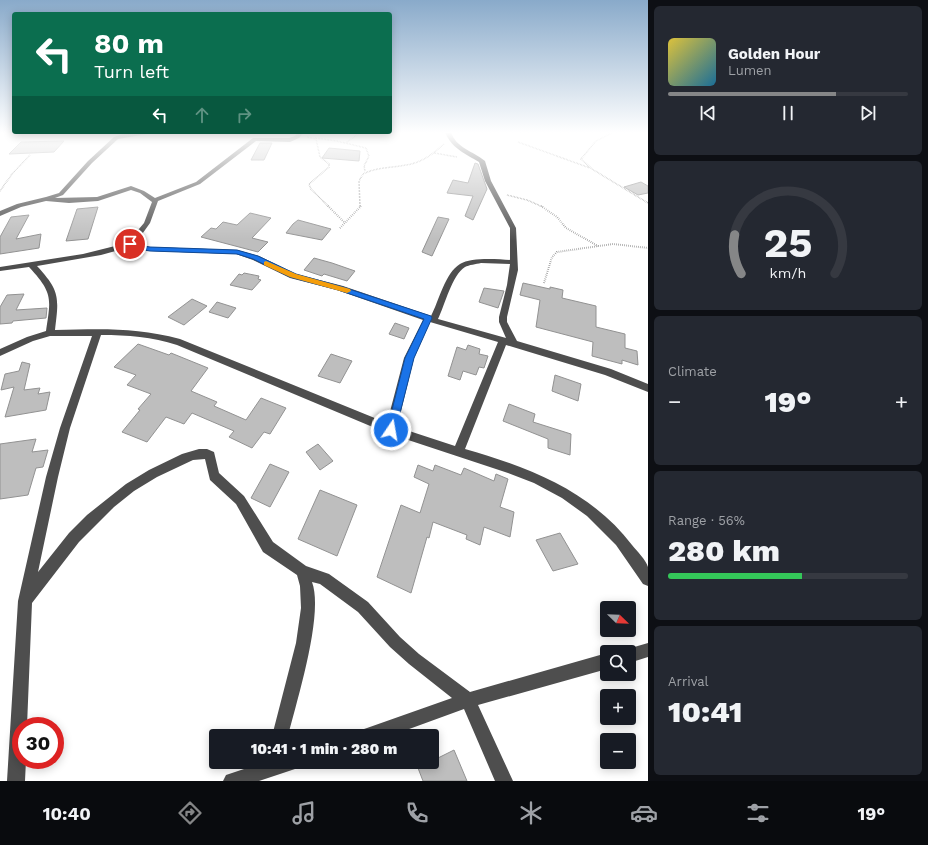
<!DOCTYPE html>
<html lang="en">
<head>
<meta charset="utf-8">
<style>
	body { margin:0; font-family:"Work Sans",sans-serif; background:#242831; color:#f1f3f6; height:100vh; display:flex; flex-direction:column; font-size:15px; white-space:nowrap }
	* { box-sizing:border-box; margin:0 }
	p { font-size:13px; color:#9ea1a6 }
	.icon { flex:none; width:22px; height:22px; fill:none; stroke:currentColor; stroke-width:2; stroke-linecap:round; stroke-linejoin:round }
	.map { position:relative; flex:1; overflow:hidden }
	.sheet { display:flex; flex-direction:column; gap:6px; padding:6px; background:#0d0f14; width:280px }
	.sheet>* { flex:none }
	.hud { position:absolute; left:12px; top:12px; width:380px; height:122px; border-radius:4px; box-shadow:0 2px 10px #0003; background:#0b6e4f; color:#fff; overflow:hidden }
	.needle { width:26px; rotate:113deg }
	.tools { position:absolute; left:600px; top:601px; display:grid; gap:8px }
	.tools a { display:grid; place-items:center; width:36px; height:36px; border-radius:4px; background:#171b24; box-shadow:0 2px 10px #0003; font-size:20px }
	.speed { position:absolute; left:12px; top:717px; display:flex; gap:8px; font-size:20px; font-weight:700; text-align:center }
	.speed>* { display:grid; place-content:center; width:52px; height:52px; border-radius:50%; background:#171b24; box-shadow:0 2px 10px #0003; line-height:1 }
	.speed .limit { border:6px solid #d22; background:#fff; color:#111 }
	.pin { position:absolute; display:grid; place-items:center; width:34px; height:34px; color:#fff; margin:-17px; border:2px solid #fff; border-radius:50%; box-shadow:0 1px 4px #0007 }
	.me { position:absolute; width:44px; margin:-22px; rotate:12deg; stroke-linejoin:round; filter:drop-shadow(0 0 3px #0008) }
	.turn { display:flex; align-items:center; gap:14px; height:84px; padding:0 16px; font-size:18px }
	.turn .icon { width:52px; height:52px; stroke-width:2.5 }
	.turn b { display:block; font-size:28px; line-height:34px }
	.lanes { display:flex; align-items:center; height:38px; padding:0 16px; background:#0003; justify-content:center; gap:20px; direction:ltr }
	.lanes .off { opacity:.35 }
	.big { font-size:30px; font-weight:800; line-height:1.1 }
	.sheet .card { flex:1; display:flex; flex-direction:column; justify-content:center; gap:6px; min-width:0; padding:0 14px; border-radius:6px; background:#242831 }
	.sheet .dial { align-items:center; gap:0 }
	.dial svg { height:104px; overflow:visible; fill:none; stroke:#363941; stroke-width:7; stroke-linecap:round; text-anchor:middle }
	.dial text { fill:#f1f3f6; stroke:none }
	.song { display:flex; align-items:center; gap:12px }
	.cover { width:48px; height:48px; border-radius:6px; background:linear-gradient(135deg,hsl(50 70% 55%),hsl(200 70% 35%)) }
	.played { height:4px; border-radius:2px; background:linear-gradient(90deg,#858687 70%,#363941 70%) }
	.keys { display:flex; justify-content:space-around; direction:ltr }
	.heat { display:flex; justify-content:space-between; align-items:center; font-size:22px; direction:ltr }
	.charge { height:6px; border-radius:3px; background:linear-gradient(90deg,#34c759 56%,#363941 0) }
	.trip { position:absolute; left:209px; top:729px; width:230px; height:40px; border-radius:4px; background:#171b24; box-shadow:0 2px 10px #0003; font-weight:800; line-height:40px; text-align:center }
	.tab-bar { display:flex; height:64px; justify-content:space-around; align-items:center; background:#090b0e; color:#9ea1a6 }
	.tab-bar .icon { width:28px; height:28px }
	.tab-bar .active { color:#858687 }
	.tab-bar b { font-size:18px; color:#f1f3f6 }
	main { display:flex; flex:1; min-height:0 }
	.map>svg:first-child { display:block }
	.building { fill:#bebebe; stroke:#929292 }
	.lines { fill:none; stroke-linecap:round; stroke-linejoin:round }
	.path-far1 { stroke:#707070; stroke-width:1.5; stroke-dasharray:0.5 1; stroke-linecap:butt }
	.path { stroke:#707070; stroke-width:2; stroke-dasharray:0.5 1.5; stroke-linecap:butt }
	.minor { fill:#4e4e4e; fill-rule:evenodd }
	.route { fill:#1a73e8; stroke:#114b97 }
	.slow { fill:#f59e0b }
</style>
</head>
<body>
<main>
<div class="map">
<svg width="648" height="781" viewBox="0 0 648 781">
	<rect width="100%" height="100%" fill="#fff"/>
	<!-- building -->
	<g class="building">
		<polygon points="64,141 54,152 9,154 21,142"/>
		<polygon points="260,143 272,143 264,160 251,160"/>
		<polygon points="329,148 360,151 359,161 322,158"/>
		<polygon points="475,163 478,164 487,189 473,220 465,216 473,196 447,193 453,180 468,183"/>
		<polygon points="641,182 648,186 648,193 638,195 624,187"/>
		<polygon points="98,207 88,239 66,241 77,209"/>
		<polygon points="250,213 271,218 252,238 268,242 258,252 201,237 211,228 216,229 223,222 237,225"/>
		<polygon points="29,215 16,239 41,234 39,248 0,254 0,237 11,217"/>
		<polygon points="438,217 449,219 432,256 422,252"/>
		<polygon points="298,220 331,229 322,240 286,233 293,224"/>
		<polygon points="314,258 332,263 355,271 347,281 324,274 322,276 304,270"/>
		<polygon points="244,273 259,276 258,279 261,280 252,290 230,285 239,274 242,275"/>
		<polygon points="523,283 550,289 550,287 563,290 562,298 596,306 596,327 625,334 625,348 637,351 638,365 622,360 622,364 592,356 593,342 536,327 540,300 520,295"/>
		<polygon points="484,288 504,291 498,308 479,302"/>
		<polygon points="24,294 16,310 47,308 46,318 13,321 12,323 0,324 0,307 7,295"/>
		<polygon points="192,299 207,306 184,325 168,317"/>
		<polygon points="217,302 236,308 228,318 209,312"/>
		<polygon points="395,323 409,328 404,339 389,334"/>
		<polygon points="138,344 169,355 171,353 208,368 191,391 217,402 214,406 246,420 261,398 286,408 270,434 264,432 252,448 229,437 234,431 192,413 184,424 166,417 147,442 122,432 140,410 138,409 151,394 127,385 136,375 114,367"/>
		<polygon points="468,345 480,349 479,354 488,356 484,368 479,367 476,375 463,371 460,380 448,376 457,347 466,350"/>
		<polygon points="331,354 352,361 340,383 318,376"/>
		<polygon points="22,362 30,364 24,390 40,388 38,394 50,392 46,410 5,417 14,387 1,390 5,374 19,371"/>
		<polygon points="555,375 581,384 578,401 552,391"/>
		<polygon points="509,404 535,414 533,422 571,434 570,455 548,448 548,439 503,421"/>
		<polygon points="36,439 32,452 48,450 43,467 36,468 28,495 0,499 0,444"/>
		<polygon points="318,444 333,461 320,470 306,452"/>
		<polygon points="270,464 289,472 270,507 251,498"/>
		<polygon points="418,465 433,471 435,465 461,475 464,468 494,481 496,474 508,479 500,507 514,512 510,537 484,527 480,545 466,539 467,535 433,522 429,538 427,537 411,593 377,577 401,505 420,513 429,484 414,477"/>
		<polygon points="320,490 357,505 337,556 298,539"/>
		<polygon points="560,533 578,564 553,571 536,540"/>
		<polygon points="454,750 467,781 423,781 418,768"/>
	</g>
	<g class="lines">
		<!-- path-far1 -->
		<g class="path-far1">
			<polyline points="614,132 596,141 581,159 592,169 648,203"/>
			<polyline points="307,137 316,139 320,157 329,164 329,167 309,184 311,189 329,207"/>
			<polyline points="315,138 337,141 366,148 369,156 364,166 365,171"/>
			<polyline points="347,142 361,132"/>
			<polyline points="518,142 590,168"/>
			<polyline points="434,153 457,157"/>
			<polyline points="0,191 12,174 30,155"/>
			<polyline points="507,195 527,200 543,207"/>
			<path d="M360 207 359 181 363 174C377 167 391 168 406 165 421 163 433 154 444 144"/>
		</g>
		<!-- path -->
		<g class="path">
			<polyline points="328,206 345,223"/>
			<polyline points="541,206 557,217 566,228 598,246"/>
			<polyline points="340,228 361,206"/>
			<polyline points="544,283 552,257 557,252 613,244 648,248"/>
		</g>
		<!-- minor -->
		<g class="minor">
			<path d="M141 132H159L118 139 92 163 63 195 55 198 97 197 131 186 144 191 155 198 196 182 253 138H289L295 136 298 132H304L299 138 290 142 256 141 200 184 158 201 150 223 135 244 150 247 237 250 259 256 296 274 343 286 431 316C439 301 445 273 460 264 471 257 497 259 510 260V228L485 181 479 162C466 154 451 148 445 132H451C456 148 473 151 485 161L491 181 516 228 518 270 507 317V322L517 341 611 369 648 384V392L605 375 506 345 465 449C528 467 591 491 632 545 637 551 646 560 648 567 648 573 648 580 648 586L643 584 616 545 587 516 562 498 534 483 508 473 387 433 177 345C152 337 128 335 101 335L70 428 58 477 38 572 69 533 87 515 126 484 149 470 182 454 199 449H207L214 452 219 473 244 496 273 542 306 566 329 574 368 602 400 637 419 654 470 692 607 653V669L478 705 513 781H495L464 709 390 736H359L361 730 367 728 452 698 409 664 390 647 358 612 320 584 312 582C324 614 297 700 288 736H272L296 643 301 608 300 586 297 575 263 552 236 504 210 480 205 459 193 460 157 477 134 491 114 507 79 542 32 603 27 726H21V760H26L25 781H7L18 601 46 477 60 428 92 336H50L33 341 0 356V349L27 337 46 331C51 298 53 293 29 267L0 271V267L83 254 127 243 144 223 152 202 140 193 131 190 98 201 69 203 46 201 21 207 0 216V211L17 204 46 197 59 193 88 161 114 137 126 133ZM130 247 150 251 236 254 253 260 290 278 337 290 423 320 404 358 387 423 180 339C136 327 100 329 55 330 59 297 60 291 37 266L101 255ZM481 263 510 264 507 285 499 317V322L506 338 438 319C445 305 452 275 465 267 469 265 476 264 481 263ZM430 322 498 342 455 446 397 427 414 358Z"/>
			<polygon points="648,643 648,657 629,663 629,652 623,652 624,650"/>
			<polygon points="265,762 301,762 298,768 259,781 223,781 226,775"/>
		</g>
	</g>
	<!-- sky -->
	<linearGradient id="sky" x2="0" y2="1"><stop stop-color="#89aaca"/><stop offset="0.55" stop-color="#fff"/><stop offset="1" stop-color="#fff" stop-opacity="0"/></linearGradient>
	<rect width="648" height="241" fill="url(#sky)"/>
	<!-- route -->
	<polygon class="route" points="130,242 136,245 150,247 237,250 258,256 296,274 343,287 431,316 432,318 414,358 395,433 391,434 388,433 387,430 405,358 424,319 338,290 290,277 253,259 237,254 150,251 132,248 127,244"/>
	<!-- slow -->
	<polygon class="slow" points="266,261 296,274 350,289 351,291 347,293 290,277 264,265 264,262"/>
</svg>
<div class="tools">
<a><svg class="needle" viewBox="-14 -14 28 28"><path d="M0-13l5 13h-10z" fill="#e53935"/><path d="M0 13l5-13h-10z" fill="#9ea1a6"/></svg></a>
<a><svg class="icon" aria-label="search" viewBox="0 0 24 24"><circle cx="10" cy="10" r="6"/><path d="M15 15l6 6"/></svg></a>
<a>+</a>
<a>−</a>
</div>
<div class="speed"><div class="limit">30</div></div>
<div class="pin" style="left:130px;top:244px;background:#d93025"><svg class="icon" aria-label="arrive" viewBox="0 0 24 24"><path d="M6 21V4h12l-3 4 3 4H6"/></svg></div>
<svg class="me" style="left:391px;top:430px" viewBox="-20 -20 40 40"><circle r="17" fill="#1a73e8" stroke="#fff" stroke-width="3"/><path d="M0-11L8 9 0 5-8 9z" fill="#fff"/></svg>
<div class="trip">10:41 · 1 min · 280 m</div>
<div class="hud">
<div class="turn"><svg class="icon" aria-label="left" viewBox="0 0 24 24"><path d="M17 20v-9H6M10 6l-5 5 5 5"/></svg><div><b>80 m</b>Turn left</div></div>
<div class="lanes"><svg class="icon" aria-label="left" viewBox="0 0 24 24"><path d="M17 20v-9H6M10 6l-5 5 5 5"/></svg><svg class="icon off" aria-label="ahead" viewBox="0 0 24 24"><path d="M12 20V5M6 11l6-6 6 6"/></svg><svg class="icon off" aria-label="right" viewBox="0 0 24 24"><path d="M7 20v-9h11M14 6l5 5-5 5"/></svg></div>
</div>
</div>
<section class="sheet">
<div class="card">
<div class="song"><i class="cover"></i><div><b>Golden Hour</b><p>Lumen</p></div></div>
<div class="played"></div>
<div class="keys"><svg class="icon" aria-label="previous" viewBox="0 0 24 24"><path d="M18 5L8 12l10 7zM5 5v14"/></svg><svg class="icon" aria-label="pause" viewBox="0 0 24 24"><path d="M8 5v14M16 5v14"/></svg><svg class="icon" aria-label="next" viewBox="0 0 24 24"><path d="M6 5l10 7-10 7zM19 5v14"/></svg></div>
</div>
<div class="card dial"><svg viewBox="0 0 100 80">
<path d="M14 69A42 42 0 1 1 86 69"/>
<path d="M14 69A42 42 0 0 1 9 39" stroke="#858687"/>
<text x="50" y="56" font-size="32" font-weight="700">25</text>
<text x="50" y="72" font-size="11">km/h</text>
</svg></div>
<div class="card"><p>Climate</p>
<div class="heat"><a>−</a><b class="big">19°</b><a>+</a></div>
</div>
<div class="card"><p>Range · 56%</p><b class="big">280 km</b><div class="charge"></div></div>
<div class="card"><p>Arrival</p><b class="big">10:41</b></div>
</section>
</main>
<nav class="tab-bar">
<b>10:40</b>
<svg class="icon active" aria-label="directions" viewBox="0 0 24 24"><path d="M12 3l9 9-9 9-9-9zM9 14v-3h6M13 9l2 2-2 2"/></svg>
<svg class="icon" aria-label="music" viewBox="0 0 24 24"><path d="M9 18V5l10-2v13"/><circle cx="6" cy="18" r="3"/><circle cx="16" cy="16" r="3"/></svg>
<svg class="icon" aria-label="phone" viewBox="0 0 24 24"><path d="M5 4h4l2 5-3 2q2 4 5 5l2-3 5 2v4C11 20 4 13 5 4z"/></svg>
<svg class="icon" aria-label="climate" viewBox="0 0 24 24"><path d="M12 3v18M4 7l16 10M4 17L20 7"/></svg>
<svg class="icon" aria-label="car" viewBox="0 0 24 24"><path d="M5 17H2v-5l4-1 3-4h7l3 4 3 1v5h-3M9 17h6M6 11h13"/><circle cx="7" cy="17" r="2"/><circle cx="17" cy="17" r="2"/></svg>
<svg class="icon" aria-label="filters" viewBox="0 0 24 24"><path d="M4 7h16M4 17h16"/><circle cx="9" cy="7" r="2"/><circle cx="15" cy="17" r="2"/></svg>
<b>19°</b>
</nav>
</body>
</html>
